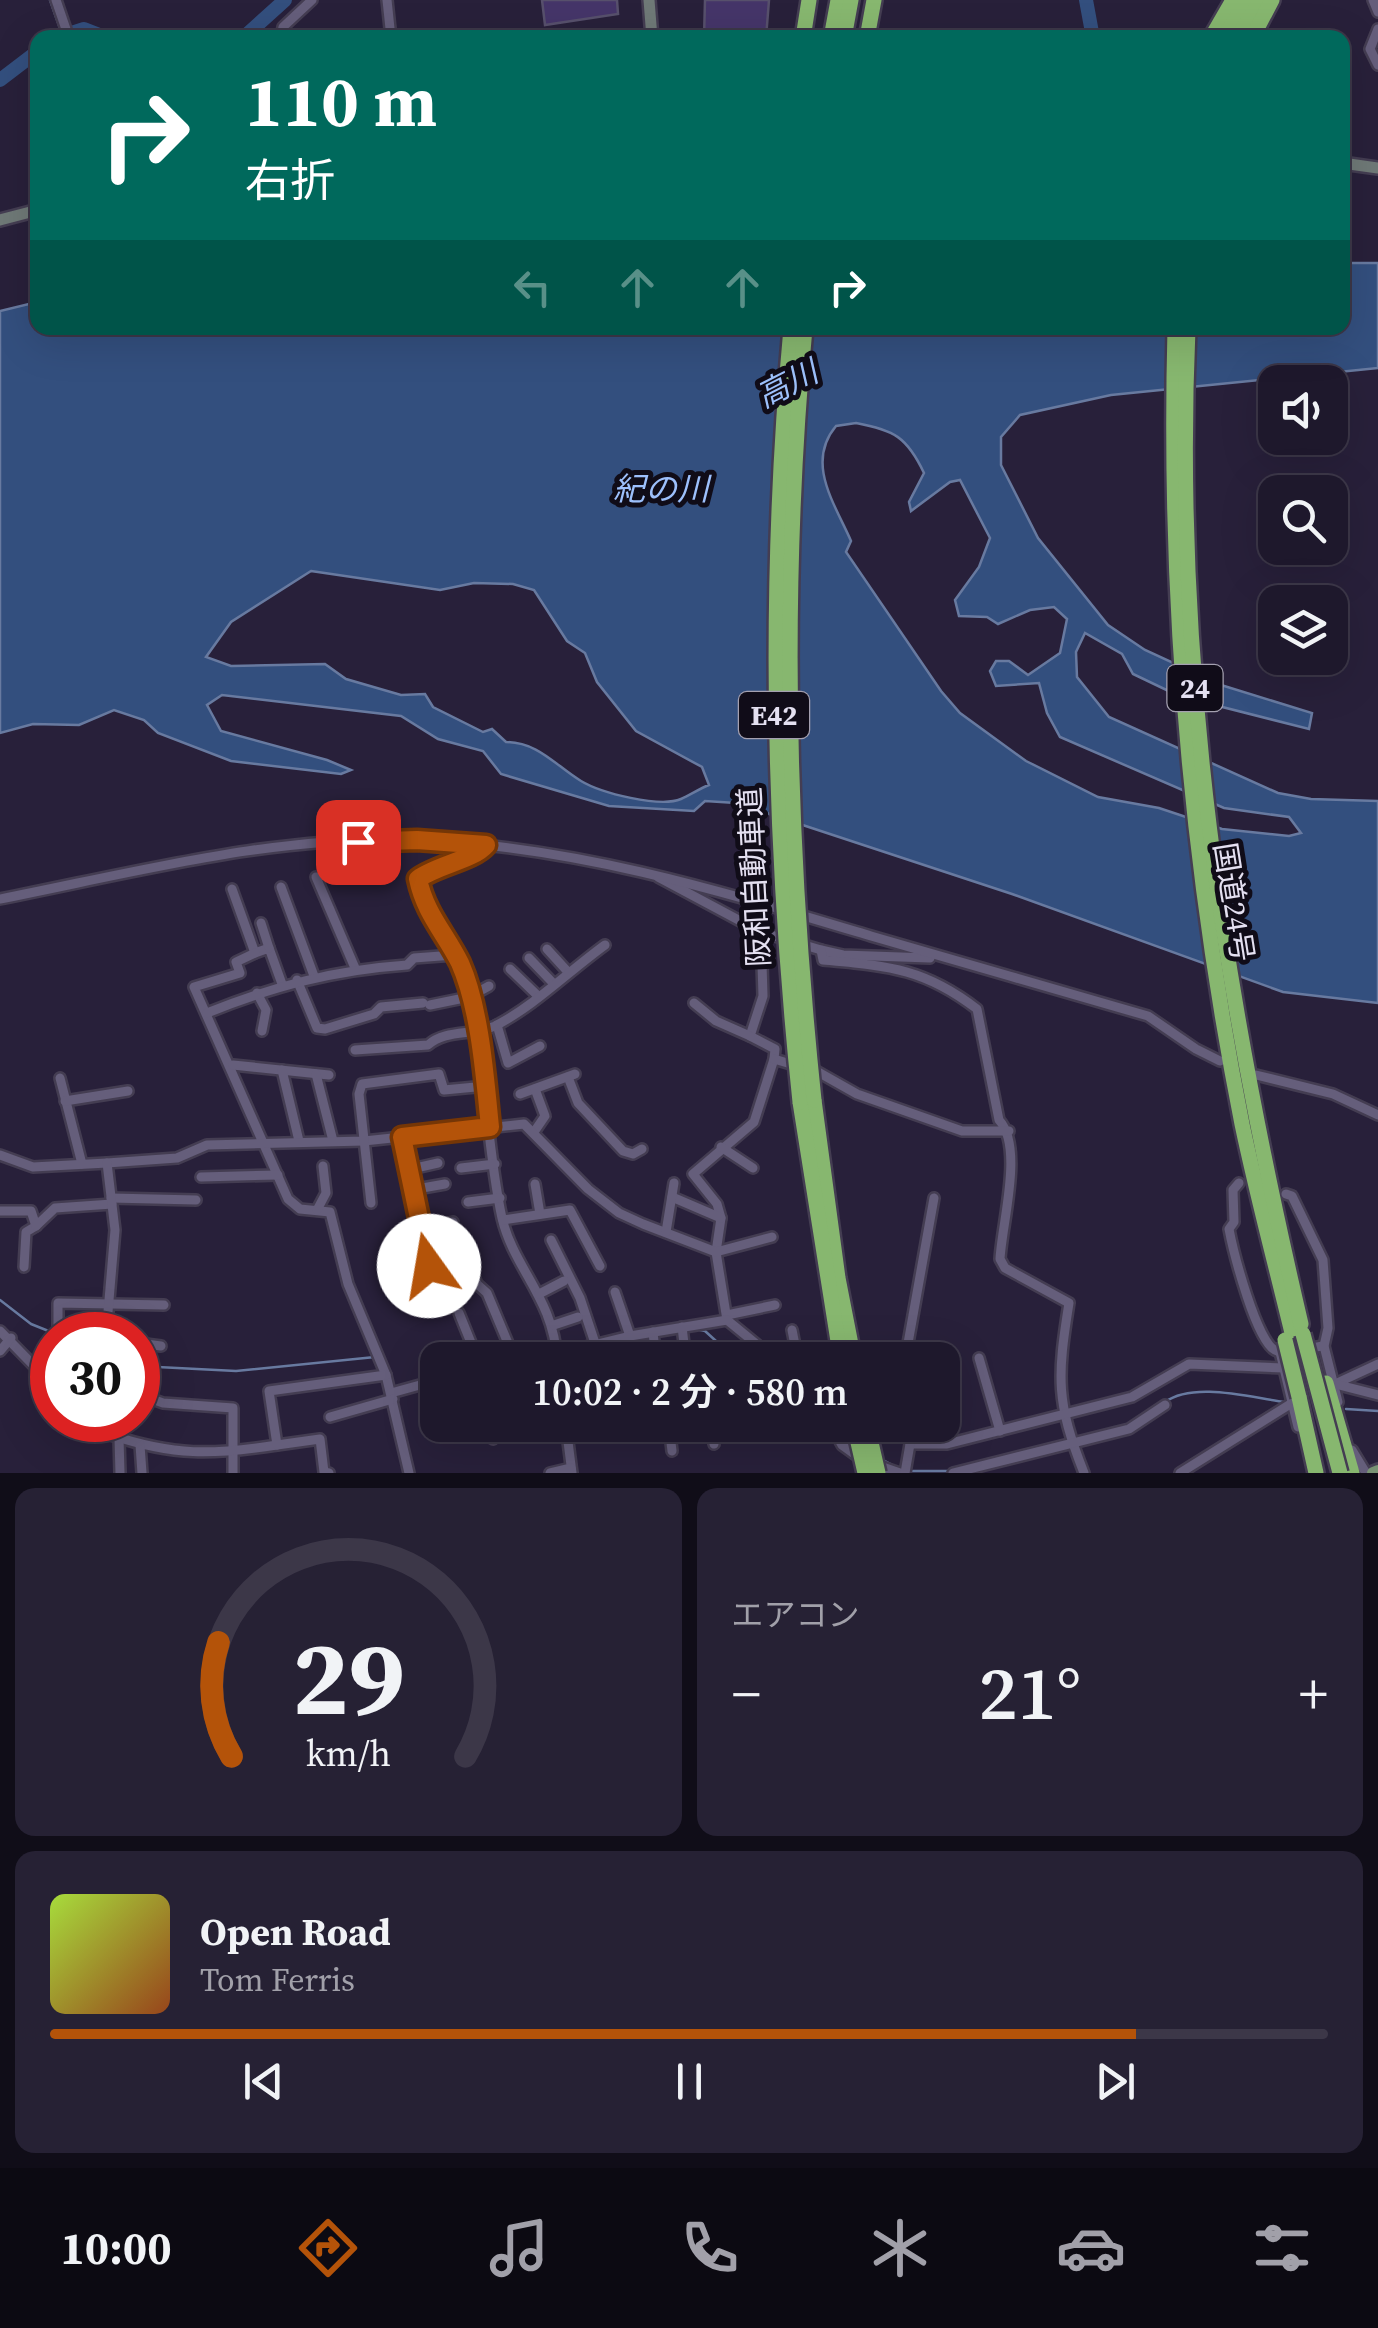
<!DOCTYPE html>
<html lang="ja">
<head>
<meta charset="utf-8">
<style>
	body { margin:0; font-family:"Source Serif 4","Noto Sans JP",serif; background:#262134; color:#f1f3f6; height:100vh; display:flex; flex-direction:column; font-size:38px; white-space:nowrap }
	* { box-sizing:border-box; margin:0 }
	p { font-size:32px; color:#a1a0a9 }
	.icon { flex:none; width:55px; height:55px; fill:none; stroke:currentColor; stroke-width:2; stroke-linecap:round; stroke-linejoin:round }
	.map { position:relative; height:1473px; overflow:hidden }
	.details { display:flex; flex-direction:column; gap:15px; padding:15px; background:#100d18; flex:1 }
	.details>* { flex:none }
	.banner { position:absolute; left:30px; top:30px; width:1320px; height:305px; border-radius:20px; box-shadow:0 10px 40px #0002,0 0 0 2px #3c3748; background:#00695c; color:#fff; overflow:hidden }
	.buttons { position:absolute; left:1258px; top:365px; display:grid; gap:20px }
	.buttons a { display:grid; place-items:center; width:90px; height:90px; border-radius:20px; background:#1e182c; box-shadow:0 10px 40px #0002,0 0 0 2px #3c3748; font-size:50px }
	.speed { position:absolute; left:30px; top:1312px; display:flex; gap:20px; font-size:50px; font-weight:700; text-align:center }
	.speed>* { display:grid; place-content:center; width:130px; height:130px; border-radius:50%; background:#1e182c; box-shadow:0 10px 40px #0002,0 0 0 2px #3c3748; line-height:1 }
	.speed .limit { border:15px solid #d22; background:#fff; color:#111 }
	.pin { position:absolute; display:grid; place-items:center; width:85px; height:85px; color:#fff; margin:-42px; border-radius:20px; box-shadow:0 5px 15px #0006 }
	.me { position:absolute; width:110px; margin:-55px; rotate:347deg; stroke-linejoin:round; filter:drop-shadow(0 0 8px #0008) }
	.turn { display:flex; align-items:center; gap:35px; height:210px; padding:0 50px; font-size:45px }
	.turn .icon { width:130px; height:130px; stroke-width:2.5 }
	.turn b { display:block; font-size:70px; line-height:85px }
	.lanes { display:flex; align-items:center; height:95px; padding:0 50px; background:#0003; justify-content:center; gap:50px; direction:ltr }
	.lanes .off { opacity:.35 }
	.big { font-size:75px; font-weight:600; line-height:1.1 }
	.details .widget { flex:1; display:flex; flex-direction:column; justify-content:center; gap:15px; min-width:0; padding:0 35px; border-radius:20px; background:#262134 }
	.details .dial { align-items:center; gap:0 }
	.dial svg { height:260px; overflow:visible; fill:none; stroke:#3c3748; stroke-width:7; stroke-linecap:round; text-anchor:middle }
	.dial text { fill:#f1f3f6; stroke:none }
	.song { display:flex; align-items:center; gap:30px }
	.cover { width:120px; height:120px; border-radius:15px; background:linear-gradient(135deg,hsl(80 70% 55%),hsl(20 70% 35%)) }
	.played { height:10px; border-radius:5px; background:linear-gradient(90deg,#b45309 85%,#3c3748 85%) }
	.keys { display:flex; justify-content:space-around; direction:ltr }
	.heat { display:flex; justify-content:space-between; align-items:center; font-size:55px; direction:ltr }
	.details .tiles { flex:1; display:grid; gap:15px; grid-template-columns:1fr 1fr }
	.widget:last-child { grid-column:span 2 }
	.trip { position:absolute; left:420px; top:1342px; width:540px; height:100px; border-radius:20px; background:#1e182c; box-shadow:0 10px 40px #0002,0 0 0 2px #3c3748; font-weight:600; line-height:100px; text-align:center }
	.dock { display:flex; height:160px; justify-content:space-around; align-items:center; background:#0c0a12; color:#a1a0a9 }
	.dock .icon { width:70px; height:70px }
	.dock .active { color:#b45309 }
	.dock b { font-size:45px; color:#f1f3f6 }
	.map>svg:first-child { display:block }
	.water { fill:#334f7e; stroke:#687aa0; stroke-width:2.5; fill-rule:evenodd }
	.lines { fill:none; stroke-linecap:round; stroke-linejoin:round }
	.stream { stroke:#687aa0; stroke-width:2.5 }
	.river { stroke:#334f7e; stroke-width:14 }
	.building { fill:#453569; stroke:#57506c; stroke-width:2.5 }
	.street-casing { stroke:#443d52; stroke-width:14 }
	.secondary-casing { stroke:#443d52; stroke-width:16 }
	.primary-casing { stroke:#443d52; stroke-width:18 }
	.highway-casing { stroke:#443d52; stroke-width:20 }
	.street { stroke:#655e7b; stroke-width:9 }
	.secondary { stroke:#6f7977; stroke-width:11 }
	.primary { stroke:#799374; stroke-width:12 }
	.highway { stroke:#87b76f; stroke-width:15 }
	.highway-bridge-casing { stroke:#443d52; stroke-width:20; stroke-linecap:butt }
	.highway-bridge { stroke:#87b76f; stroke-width:15 }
	.route-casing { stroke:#753606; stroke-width:25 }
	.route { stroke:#b45309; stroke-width:18 }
	.labels { text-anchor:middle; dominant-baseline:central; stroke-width:10; stroke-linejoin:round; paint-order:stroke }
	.shield { fill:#100c18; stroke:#a4a0b0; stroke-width:2.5 }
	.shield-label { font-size:28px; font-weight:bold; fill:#e4e0f1 }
	.street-label { font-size:30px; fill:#e4e0f1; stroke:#100c18 }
	.water-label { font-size:32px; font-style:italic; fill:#9dc0fc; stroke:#100c18 }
</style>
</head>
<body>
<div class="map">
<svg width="1378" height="1473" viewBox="0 0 1378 1473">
	<rect width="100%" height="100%" fill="#28203a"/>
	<!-- water -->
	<path class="water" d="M1343 263H1378V368L1111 395 1020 415 1001 437V465L1038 538 1108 625 1145 650 1221 685 1312 713 1309 729 1179 696 1133 674 1122 654 1085 633 1076 652 1077 677 1109 717 1278 793 1311 799 1378 801V1003L1283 992 1012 894 736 803 705 801 694 811 609 806 501 774 483 751 438 739 401 716 222 695 207 705 221 731 327 760 351 770 341 774 231 761 158 733 144 720 114 710 79 725 33 724 0 733V311L37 302 38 328H1342ZM856 423C894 430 907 437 924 473L909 502 911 511 950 482 960 480 990 538 979 567 955 600 959 616 987 617 998 624 1030 610 1054 607 1067 619 1060 653 1028 675 1009 661H996L990 671 996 686 1039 683 1047 713 1060 737 1224 808 1289 817 1301 833 1289 836 1222 829 1159 808 1098 797 1026 761 960 713 941 691 846 552 851 541C835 504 805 463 836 426ZM311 571 440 590 474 583 513 584 534 590 567 641 585 653 597 682 636 731 702 767 709 785C699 789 690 795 681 799 660 808 601 793 581 781 556 766 538 742 506 742L492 729 483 732 433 707 425 694 401 695 346 679 325 664 231 666 206 657 231 622Z"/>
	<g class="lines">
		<!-- stream -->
		<g class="stream">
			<polyline points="50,0 62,34"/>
			<polyline points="0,1300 31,1324 56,1334"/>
			<polyline points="695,1329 705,1331 737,1360"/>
			<polyline points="562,1359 628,1341"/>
			<polyline points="138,1366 236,1371 375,1357"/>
			<polyline points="395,1395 438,1385"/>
			<path d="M1165 1402C1194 1381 1252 1398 1285 1402"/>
			<polyline points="1346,1409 1378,1411"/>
			<polyline points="823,1425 828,1429"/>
			<polyline points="1001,1457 1100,1432"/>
			<polyline points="881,1459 900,1469"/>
			<polyline points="908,1471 950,1471"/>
		</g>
		<!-- river -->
		<g class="river">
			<polyline points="1086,0 1093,38"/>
			<polyline points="56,38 84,29 107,38"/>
			<polyline points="243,38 285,0"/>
			<polyline points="0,80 38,51"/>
		</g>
	</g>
	<!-- building -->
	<g class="building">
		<polygon points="542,0 617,0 618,14 545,25"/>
		<polygon points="705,0 769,0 766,38 704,38"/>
	</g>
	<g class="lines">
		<!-- street casing -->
		<g class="street-casing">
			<g id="street">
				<polyline points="56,0 69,38"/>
				<polyline points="387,0 391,38"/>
				<polyline points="1373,0 1378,12"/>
				<polyline points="1378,29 1370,49 1378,65"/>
				<polyline points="75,38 87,38"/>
				<polyline points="281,38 283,27 312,0"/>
				<path d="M486 845C473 861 437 864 418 879 427 923 459 954 469 998 487 1070 486 1145 502 1218 514 1269 554 1299 557 1360"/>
				<polyline points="316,877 355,968"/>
				<polyline points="658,877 761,932 821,950 843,955 930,958"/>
				<polyline points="281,887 314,976"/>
				<polyline points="232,889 255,953 269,948 282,984"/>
				<path d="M0 899C137 872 279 834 420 840 579 847 721 891 871 936 963 963 1056 989 1148 1016L1196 1049 1220 1061"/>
				<polyline points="261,923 269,948"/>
				<polyline points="761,932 763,996 750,1036 775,1049 774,1059 754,1122 693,1174 717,1204 721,1218 716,1252 727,1320 776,1360"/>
				<polyline points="547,949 568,972"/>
				<path d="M821 950 823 960C888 966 924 968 977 1009L999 1120C1024 1147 1002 1222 1000 1259L1005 1268 1069 1303C1057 1378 1056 1402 1084 1473"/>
				<polyline points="255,953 236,962 240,973 194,987 288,1199 300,1209 330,1212 348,1284 386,1375 409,1473"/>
				<polyline points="529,958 553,983"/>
				<polyline points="510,969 537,995"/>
				<polyline points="297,980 317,1028 325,1029 374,1014 381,1007 423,1003"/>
				<polyline points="257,993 266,1010 262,1031"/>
				<polyline points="694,1003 716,1021 750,1036"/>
				<polyline points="430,1005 469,997 489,986"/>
				<path d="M207 1013C274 986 335 970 407 965L414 958 454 955"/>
				<polyline points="497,1025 508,1063 540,1046"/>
				<path d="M355 1050 428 1045C446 1029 473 1036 495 1026 534 1006 569 971 605 945"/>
				<polyline points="774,1059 818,1072 857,1094 962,1131 1009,1131"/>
				<polyline points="233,1065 329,1075"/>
				<polyline points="282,1070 299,1141"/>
				<polyline points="316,1074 333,1141"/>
				<polyline points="1256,1075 1333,1094 1378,1115"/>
				<polyline points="568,1077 578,1103 623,1151 633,1154 642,1149"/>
				<polyline points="60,1078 82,1164"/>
				<polyline points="520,1094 575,1074"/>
				<polyline points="65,1101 128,1091"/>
				<polyline points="534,1132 545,1116 535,1089"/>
				<polyline points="402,1137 429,1266"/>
				<polyline points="721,1147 753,1168"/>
				<polyline points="0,1155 33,1167 107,1163 177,1158 207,1145 364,1141 524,1124 588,1189 619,1213 643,1224 716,1252 772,1237"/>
				<polyline points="461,1168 495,1164"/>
				<polyline points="407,1170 438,1163"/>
				<polyline points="201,1177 278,1175"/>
				<path d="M1239 1183 1233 1190 1234 1222 1229 1229C1233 1250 1257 1346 1277 1351 1289 1355 1310 1347 1324 1346"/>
				<polyline points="535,1184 540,1214"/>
				<polyline points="411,1190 445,1184"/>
				<polyline points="1286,1194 1292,1196 1323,1260 1328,1328 1324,1346 1338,1402"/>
				<polyline points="672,1197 721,1218"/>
				<polyline points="111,1198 196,1200"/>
				<polyline points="468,1202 500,1198"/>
				<polyline points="371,1203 359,1094 362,1084 439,1074 444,1090 486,1086"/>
				<polyline points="317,1210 326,1193 323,1166"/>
				<polyline points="0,1211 31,1211 36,1226 26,1232 24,1267"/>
				<polyline points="503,1220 570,1210 600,1266"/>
				<polyline points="36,1226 55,1208 112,1204"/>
				<polyline points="420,1229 453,1222"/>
				<polyline points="666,1232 674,1183"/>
				<polyline points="551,1240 580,1298 596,1346"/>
				<polyline points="464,1252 477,1284 487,1293 515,1360"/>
				<polyline points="615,1292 630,1336"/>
				<polyline points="539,1294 564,1281"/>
				<polyline points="459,1313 478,1360"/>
				<polyline points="727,1315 775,1305"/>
				<polyline points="554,1325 578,1317"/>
				<polyline points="682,1327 686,1360"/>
				<polyline points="792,1330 798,1360"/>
				<polyline points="0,1331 39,1371 52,1363"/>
				<polyline points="58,1331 58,1303 164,1305"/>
				<polyline points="653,1332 656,1360"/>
				<polyline points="106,1335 115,1230 107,1163"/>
				<polyline points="138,1343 161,1346"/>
				<polyline points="0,1351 11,1338"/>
				<polyline points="1280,1352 1298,1427"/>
				<polyline points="979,1358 1000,1431"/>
				<polyline points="532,1360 630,1336 727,1320"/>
				<polyline points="905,1360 934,1198"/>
				<polyline points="1335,1384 1378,1364"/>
				<polyline points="1335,1384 1378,1395"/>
				<polyline points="391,1393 438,1380"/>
				<polyline points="138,1394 163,1403 233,1408 233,1473"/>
				<polyline points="330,1417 393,1399"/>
				<path d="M105 1420 111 1435C174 1456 212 1455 277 1445L269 1391 386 1375"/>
				<polyline points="491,1425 493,1439"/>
				<polyline points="525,1425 526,1436 566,1430"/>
				<polyline points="669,1425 672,1451"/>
				<polyline points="711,1425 714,1444"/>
				<polyline points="831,1425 842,1445 860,1458"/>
				<polyline points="566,1426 572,1473"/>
				<polyline points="119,1438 120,1473"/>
				<polyline points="910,1444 947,1444 1132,1397 1189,1364 1284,1368"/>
				<polyline points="140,1445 142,1473"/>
				<polyline points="277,1445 320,1439 324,1472 329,1473"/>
				<polyline points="1352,1450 1366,1473"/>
				<polyline points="874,1464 900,1473"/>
				<polyline points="550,1473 571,1468"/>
				<polyline points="905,1473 910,1444 909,1425"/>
				<polyline points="953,1473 1129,1429 1165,1405"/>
				<polyline points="1180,1473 1292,1403"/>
			</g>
		</g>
		<!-- secondary casing -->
		<g class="secondary-casing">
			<g id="secondary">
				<polyline points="649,0 652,38"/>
				<polyline points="1342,163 1378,168"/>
				<polyline points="0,220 38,210"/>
			</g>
		</g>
		<!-- primary casing -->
		<g class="primary-casing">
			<polyline id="primary" points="1373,1473 1378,1471"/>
		</g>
		<!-- highway casing -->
		<g class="highway-casing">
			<g id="highway">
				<polyline points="803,38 809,0"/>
				<polyline points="831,38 838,0"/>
				<polyline points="844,38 851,0"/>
				<polyline points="867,38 874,0"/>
				<polyline points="1211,38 1233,0"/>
				<polyline points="1224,38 1247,0"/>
				<polyline points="1237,38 1261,0"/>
				<polyline points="1252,38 1272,0"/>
				<path d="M1175 328C1168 595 1190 862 1242 1124 1257 1196 1276 1266 1293 1337"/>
				<path d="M1188 328C1173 670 1223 991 1301 1324"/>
				<polyline points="814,1100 838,1278 854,1360"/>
				<polyline points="800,1102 841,1360"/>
				<polyline points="1326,1383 1352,1473"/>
				<polyline points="1299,1397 1316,1473"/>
			</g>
		</g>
		<!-- street -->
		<use href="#street" class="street"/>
		<!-- secondary -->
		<use href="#secondary" class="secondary"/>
		<!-- primary -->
		<use href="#primary" class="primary"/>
		<!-- highway -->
		<use href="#highway" class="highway"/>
		<!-- highway-bridge casing -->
		<g class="highway-bridge-casing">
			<g id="highway-bridge">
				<path d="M791 328C767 587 773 844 800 1102"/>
				<path d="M805 328C781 586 787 842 814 1100"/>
				<polyline points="1303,1334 1340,1473"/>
				<polyline points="1285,1340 1299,1397"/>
				<polyline points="854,1425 865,1473"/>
				<polyline points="867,1425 878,1473"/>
			</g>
		</g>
		<!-- highway-bridge -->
		<use href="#highway-bridge" class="highway-bridge"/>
	</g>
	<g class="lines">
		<!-- route casing -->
		<g class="route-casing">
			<path id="route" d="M358 842 417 840 486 845C473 860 437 865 418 879 425 913 445 933 460 963 480 1008 485 1078 490 1127L402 1137 429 1266"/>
		</g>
		<!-- route -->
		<use href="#route" class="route"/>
	</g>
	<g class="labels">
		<!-- shield labels -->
		<g class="shield">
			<rect x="1167.5" y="665" width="55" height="46" rx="8"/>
			<rect x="739" y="692" width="70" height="46" rx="8"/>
		</g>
		<g class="shield-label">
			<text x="1195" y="688">24</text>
			<text x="774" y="715">E42</text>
		</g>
		<!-- street labels -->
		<g class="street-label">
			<text transform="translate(754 877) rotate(-93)">阪和自動車道</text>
			<text transform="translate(1234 902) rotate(81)">国道24号</text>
		</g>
		<!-- water labels -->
		<g class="water-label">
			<text transform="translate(787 384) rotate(-27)">高川</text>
			<text x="661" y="489">紀の川</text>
		</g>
	</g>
</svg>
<div class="buttons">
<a><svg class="icon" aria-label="sound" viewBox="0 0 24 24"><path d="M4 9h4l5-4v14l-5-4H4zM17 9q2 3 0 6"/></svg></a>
<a><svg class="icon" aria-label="search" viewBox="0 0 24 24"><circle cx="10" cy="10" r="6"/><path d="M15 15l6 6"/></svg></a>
<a><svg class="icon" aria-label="layers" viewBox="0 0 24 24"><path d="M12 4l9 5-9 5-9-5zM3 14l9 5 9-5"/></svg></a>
</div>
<div class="speed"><div class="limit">30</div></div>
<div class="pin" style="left:358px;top:842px;background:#d93025"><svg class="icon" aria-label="arrive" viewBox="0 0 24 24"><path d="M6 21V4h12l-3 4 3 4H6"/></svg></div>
<svg class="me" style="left:429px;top:1266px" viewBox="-20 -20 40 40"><circle r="19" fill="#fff"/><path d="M0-13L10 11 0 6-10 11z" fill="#b45309"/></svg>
<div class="trip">10:02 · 2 分 · 580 m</div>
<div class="banner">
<div class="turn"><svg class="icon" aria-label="right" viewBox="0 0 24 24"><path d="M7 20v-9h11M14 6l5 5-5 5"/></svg><div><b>110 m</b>右折</div></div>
<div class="lanes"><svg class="icon off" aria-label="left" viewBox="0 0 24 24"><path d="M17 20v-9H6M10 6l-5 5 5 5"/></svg><svg class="icon off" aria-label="ahead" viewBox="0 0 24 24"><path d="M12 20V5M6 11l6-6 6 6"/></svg><svg class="icon off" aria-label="ahead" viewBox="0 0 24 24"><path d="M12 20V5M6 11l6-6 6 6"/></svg><svg class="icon" aria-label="right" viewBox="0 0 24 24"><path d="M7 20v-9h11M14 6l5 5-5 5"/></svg></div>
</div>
</div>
<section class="details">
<div class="tiles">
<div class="widget dial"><svg viewBox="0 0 100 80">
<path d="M14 69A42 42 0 1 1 86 69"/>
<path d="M14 69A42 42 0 0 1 10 34" stroke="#b45309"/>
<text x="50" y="56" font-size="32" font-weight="700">29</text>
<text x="50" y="72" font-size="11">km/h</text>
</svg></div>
<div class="widget"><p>エアコン</p>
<div class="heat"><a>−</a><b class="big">21°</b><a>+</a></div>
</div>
<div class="widget">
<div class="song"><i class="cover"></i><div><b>Open Road</b><p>Tom Ferris</p></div></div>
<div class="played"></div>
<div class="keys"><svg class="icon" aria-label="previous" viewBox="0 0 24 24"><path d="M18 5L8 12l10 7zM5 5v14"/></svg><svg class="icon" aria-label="pause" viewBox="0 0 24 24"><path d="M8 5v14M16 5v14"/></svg><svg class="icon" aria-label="next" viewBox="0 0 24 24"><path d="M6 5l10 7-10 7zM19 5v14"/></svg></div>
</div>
</div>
</section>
<nav class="dock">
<b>10:00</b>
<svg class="icon active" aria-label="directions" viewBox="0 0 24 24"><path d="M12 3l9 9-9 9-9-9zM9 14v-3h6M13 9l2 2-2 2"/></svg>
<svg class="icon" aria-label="music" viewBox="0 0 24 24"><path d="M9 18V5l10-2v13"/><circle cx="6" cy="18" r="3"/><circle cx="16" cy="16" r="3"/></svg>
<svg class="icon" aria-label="phone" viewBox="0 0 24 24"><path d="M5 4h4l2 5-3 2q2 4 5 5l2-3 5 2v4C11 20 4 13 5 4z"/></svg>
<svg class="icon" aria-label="climate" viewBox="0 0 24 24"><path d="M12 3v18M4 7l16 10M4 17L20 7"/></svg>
<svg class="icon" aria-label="car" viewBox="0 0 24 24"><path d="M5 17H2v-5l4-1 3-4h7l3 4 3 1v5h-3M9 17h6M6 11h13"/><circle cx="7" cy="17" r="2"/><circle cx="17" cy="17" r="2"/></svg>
<svg class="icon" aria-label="filters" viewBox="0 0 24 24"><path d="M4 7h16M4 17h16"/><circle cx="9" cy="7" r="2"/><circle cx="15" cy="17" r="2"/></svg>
</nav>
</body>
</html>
